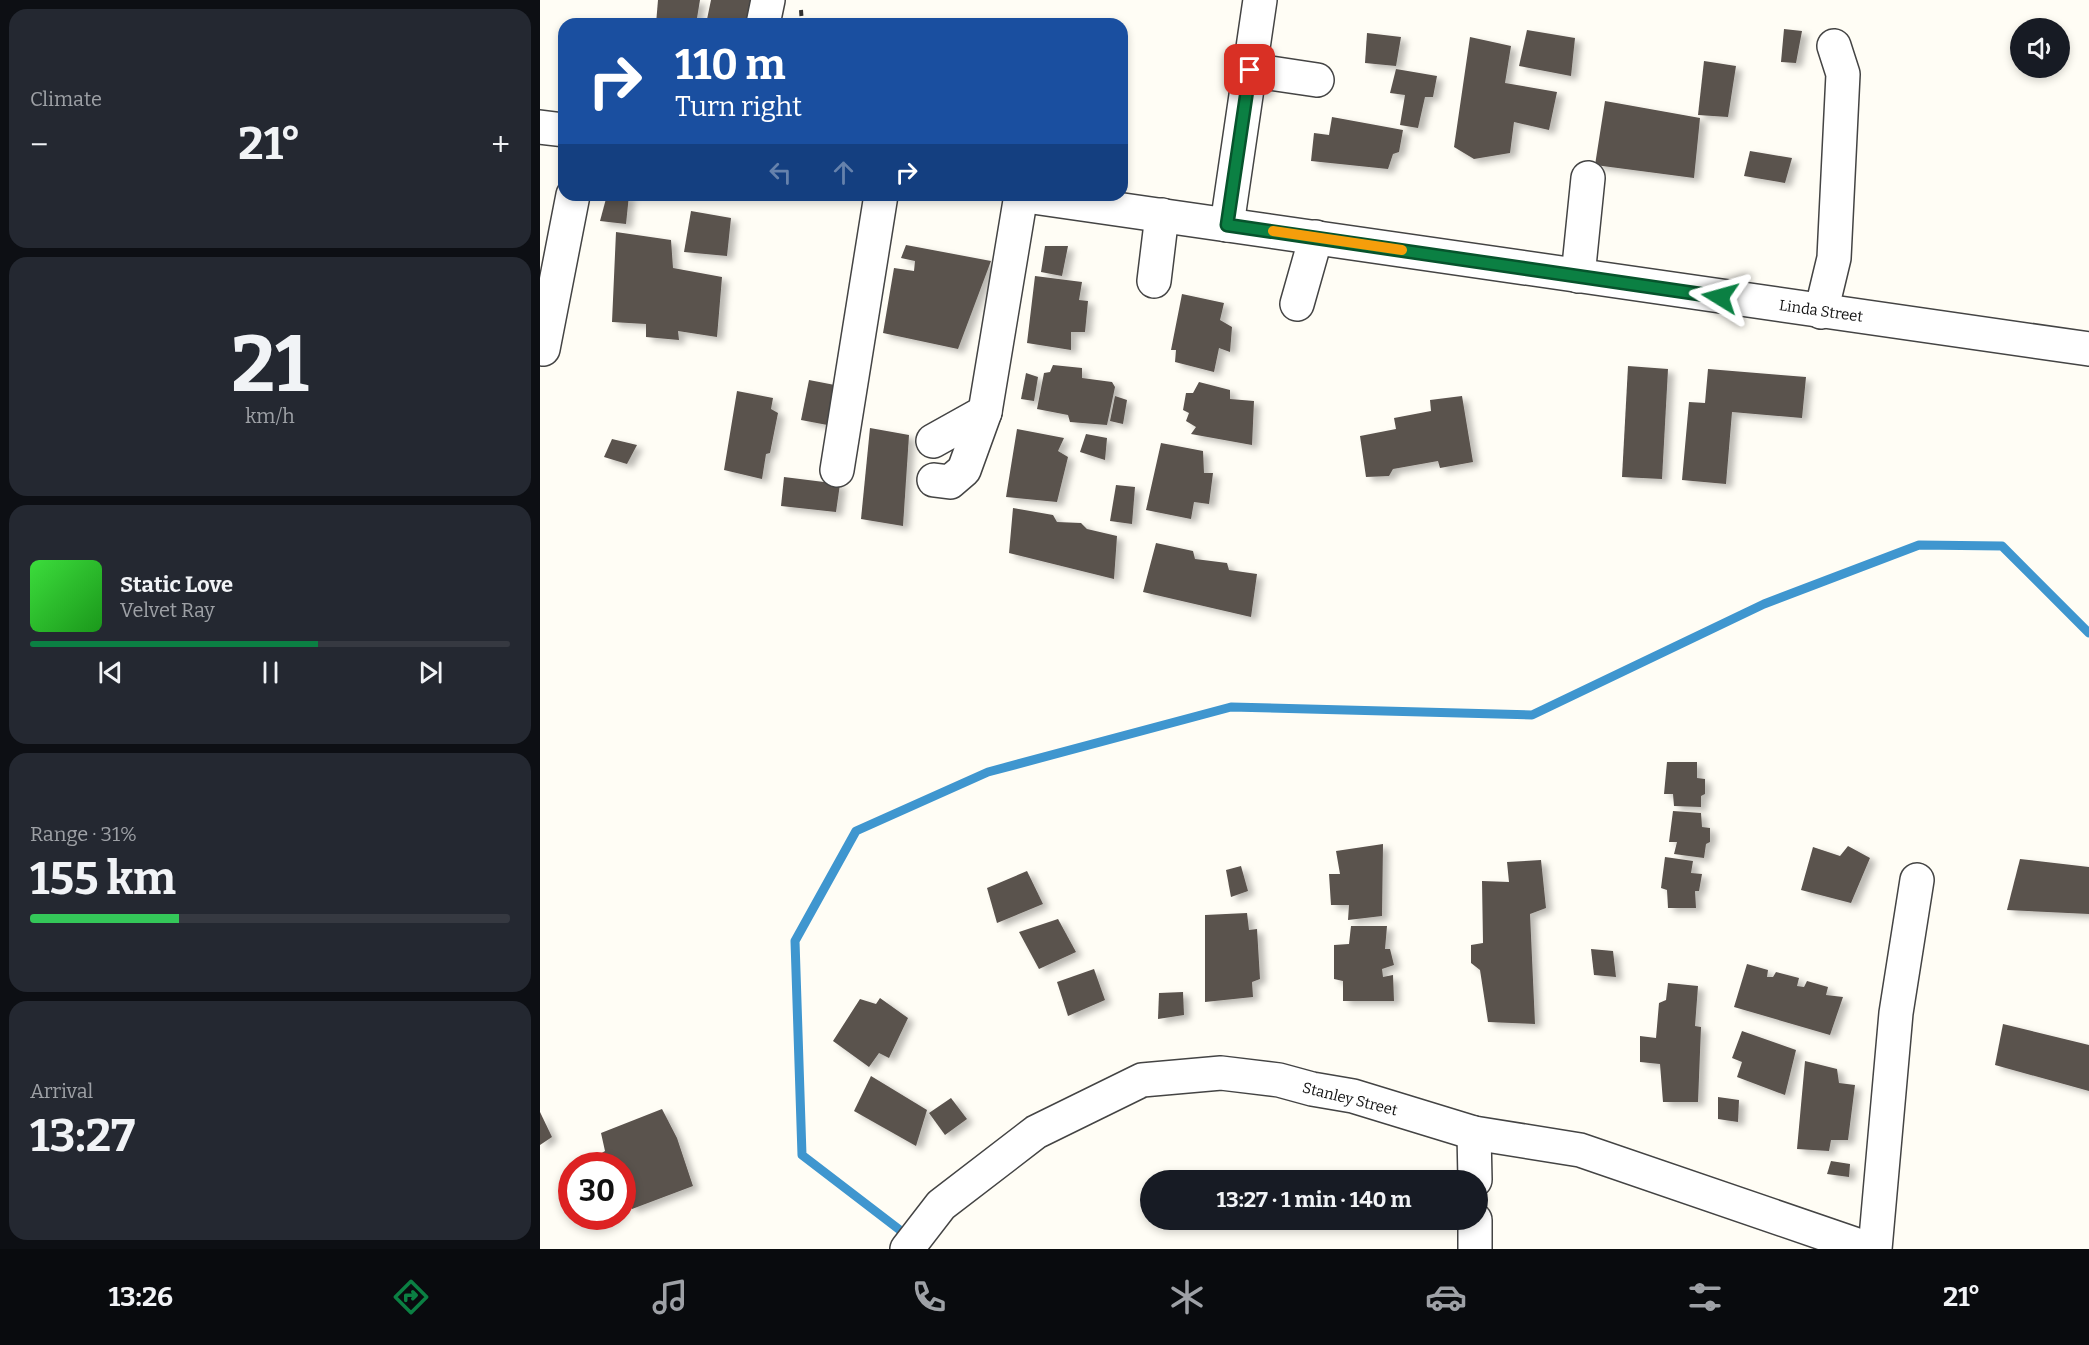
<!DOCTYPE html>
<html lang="en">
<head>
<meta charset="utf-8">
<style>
	body { margin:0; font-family:Bitter,serif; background:#242831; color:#f1f3f6; height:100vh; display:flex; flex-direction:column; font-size:22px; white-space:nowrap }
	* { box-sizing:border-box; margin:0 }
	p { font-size:20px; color:#9ea1a6 }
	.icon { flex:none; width:33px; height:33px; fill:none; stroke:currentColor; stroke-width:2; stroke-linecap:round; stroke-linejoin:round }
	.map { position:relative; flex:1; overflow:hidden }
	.panel { display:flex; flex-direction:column; gap:9px; padding:9px; background:#0d0f14; width:540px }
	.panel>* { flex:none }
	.top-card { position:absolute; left:18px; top:18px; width:570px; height:183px; border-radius:18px; box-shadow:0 3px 9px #0003; background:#1a4fa0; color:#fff; overflow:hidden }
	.controls { position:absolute; left:1470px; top:18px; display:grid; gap:12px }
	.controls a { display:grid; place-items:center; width:60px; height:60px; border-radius:50%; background:#171b24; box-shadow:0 3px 9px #0003; font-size:30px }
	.speed { position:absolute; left:18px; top:1152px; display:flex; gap:12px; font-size:30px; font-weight:700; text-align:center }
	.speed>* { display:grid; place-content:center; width:78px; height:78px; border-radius:50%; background:#171b24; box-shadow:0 3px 9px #0003; line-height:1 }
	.speed .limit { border:9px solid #d22; background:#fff; color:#111 }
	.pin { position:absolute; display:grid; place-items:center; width:51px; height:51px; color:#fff; margin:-26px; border-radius:12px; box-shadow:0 3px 9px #0006 }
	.me { position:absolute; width:66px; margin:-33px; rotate:278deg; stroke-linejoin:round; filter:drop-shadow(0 0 4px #0008) }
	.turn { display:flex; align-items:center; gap:21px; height:126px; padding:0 18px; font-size:27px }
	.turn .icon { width:78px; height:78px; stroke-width:2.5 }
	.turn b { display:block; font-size:42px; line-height:51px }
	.lanes { display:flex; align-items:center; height:57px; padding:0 18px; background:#0003; justify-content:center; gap:30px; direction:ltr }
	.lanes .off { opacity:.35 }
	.big { font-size:45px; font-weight:700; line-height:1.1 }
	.panel .card { flex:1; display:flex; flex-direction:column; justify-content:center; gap:9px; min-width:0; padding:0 21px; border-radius:18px; background:#242831 }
	.panel .dial { align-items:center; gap:0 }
	.dial b { font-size:78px; line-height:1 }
	.song { display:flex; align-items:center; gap:18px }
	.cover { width:72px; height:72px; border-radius:9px; background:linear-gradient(135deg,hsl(120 70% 55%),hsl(120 70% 35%)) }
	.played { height:6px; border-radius:3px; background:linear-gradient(90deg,#0b8043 60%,#363941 60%) }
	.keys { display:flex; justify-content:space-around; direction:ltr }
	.heat { display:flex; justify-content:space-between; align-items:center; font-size:33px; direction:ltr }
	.charge { height:9px; border-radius:4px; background:linear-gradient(90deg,#34c759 31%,#363941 0) }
	.trip { position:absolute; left:600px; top:1170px; width:348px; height:60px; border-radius:30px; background:#171b24; box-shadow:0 3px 9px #0003; font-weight:700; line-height:60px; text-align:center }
	.menu { display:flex; height:96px; justify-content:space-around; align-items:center; background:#090b0e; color:#9ea1a6 }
	.menu .icon { width:42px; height:42px }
	.menu .selected { color:#0b8043 }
	.menu b { font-size:27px; color:#f1f3f6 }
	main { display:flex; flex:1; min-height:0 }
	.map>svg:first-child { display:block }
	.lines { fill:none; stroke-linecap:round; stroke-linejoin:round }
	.stream { stroke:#3f96cf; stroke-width:9 }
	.building { fill:#5a524d; filter:url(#shadow) }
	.minor-casing { stroke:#444; stroke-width:36 }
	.path { stroke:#333; stroke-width:4; stroke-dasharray:6 3; stroke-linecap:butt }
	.minor { stroke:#fff; stroke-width:33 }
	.route-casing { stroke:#07532c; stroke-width:15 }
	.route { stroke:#0b8043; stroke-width:10 }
	.slow { stroke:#f59e0b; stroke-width:10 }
	.labels { text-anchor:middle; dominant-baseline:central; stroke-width:6; stroke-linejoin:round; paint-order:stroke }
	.street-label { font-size:15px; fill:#111; stroke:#fff }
</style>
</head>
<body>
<main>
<section class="panel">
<div class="card"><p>Climate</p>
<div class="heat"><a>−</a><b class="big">21°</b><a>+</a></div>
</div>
<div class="card dial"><b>21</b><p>km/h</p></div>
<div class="card">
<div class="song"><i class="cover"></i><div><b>Static Love</b><p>Velvet Ray</p></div></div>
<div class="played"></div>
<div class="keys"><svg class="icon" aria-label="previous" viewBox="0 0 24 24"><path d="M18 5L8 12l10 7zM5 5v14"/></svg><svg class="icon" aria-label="pause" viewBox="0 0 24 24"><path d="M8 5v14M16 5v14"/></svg><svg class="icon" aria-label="next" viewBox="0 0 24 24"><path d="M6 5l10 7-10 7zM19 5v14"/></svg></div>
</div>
<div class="card"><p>Range · 31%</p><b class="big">155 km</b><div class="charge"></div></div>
<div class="card"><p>Arrival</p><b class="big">13:27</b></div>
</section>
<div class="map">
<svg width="1549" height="1249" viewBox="0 0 1549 1249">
	<defs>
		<filter id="shadow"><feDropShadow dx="6" dy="4" stdDeviation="3" flood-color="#0004"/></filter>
	</defs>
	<rect width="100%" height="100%" fill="#fffdf5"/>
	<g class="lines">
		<!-- stream -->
		<polyline class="stream" points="369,1237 262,1155 255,941 316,831 448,772 691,707 992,715 1224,604 1379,545 1462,546 1549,633"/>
	</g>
	<!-- building -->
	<g class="building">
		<polygon points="118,0 160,0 156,24 116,24"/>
		<polygon points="171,0 213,0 209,22 192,18 190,24 166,24"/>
		<polygon points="1244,29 1262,31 1256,63 1241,62"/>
		<polygon points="987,30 1035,38 1031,76 979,66"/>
		<polygon points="827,33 861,37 856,66 825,63"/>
		<polygon points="930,37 971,46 965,83 1017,92 1009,130 974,122 970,153 934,159 914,147"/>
		<polygon points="1164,61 1196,66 1188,117 1158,115"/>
		<polygon points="856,69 897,76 893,97 885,97 878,128 860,125 865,95 850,93"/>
		<polygon points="1065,101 1160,118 1154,178 1055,165"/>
		<polygon points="792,117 863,130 859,152 853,154 848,169 771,161 774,133 789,135"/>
		<polygon points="1210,151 1252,158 1245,183 1204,176"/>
		<polygon points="67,195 89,195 86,224 60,221"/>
		<polygon points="151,211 191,218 187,256 144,252"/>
		<polygon points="76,232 131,240 133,268 182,277 177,337 138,331 139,340 106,337 106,324 72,322"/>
		<polygon points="366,245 451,261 418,349 343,333 354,268 374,271 375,261 361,258"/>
		<polygon points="505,246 528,246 522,276 501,272"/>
		<polygon points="495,276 542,282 539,300 548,301 545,332 531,332 531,350 487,343"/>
		<polygon points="642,294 684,303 680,320 692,327 690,352 679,348 674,372 635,362 636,350 631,350"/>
		<polygon points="513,365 542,368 542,378 572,382 575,387 567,425 530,422 528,415 497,409 504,373 510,372"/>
		<polygon points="1088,366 1128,369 1122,479 1082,477"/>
		<polygon points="1168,369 1266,377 1262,418 1192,412 1186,484 1142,480 1149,402 1165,403"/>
		<polygon points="486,373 498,377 494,401 481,399"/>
		<polygon points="269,380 305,387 298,427 261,420"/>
		<polygon points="659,382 690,390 690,399 714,401 712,445 651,434 656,427 646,421 649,413 643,410 646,393 653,393"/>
		<polygon points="197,391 233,398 231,409 238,413 230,453 226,454 222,479 184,470"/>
		<polygon points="575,396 587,400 583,424 570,421"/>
		<polygon points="922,396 933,462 900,468 898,461 853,469 849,476 826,477 820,436 856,429 854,418 891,411 890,400"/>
		<polygon points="330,428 369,435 363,526 321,519"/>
		<polygon points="477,429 524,438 518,451 528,457 517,502 466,497"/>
		<polygon points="546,434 567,438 565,460 540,452"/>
		<polygon points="72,439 97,445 87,464 64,457"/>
		<polygon points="621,443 663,451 664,473 673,473 669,504 654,502 651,519 606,510"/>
		<polygon points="244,477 300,484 296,512 241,506"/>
		<polygon points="576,485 595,487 592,524 570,521"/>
		<polygon points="473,508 513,515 517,522 541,523 547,529 577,536 574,579 469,553"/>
		<polygon points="616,543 653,551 655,559 687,563 689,570 717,574 711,617 603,592"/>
		<polygon points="1127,762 1157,762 1157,778 1165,779 1165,794 1161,796 1161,807 1134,806 1133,794 1124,794"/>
		<polygon points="1133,811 1161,813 1162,827 1170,828 1170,842 1166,844 1164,858 1134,854 1137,842 1129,842"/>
		<polygon points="843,844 842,916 808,920 809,905 791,905 789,874 800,874 796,851"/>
		<polygon points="1308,846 1330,858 1311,903 1261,890 1273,847 1300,856"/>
		<polygon points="1125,857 1153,861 1151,873 1162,874 1159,891 1155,891 1156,908 1128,908 1127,890 1121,888"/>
		<polygon points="1480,859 1549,867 1549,914 1467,910"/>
		<polygon points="1001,860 1006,908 990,914 995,1024 948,1022 940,970 931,963 931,945 943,943 942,881 969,882 967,862"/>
		<polygon points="701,866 708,891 691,897 686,870"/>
		<polygon points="487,871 503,904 457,923 447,888"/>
		<polygon points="707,913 709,930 717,929 720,979 712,982 713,997 665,1002 665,915"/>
		<polygon points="518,919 536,952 499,969 479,932"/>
		<polygon points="811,926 847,926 845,949 850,949 854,965 842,969 843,977 853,975 854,1001 803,1001 803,981 794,979 794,945 809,944"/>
		<polygon points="1051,949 1073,951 1076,977 1054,975"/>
		<polygon points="1207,964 1228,970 1227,977 1233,977 1236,972 1259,978 1257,986 1264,987 1267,981 1288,987 1286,995 1303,997 1290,1035 1194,1007"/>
		<polygon points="554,969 565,1000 528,1016 517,982"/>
		<polygon points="1128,983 1158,986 1155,1026 1161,1027 1158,1102 1123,1102 1120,1064 1100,1062 1100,1036 1116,1038 1119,1003 1126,1000"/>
		<polygon points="643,992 644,1015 618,1019 619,993"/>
		<polygon points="340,998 368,1018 349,1058 339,1053 329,1067 293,1041 320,999 336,1004"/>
		<polygon points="1463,1024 1549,1045 1549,1091 1455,1065"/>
		<polygon points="1202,1031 1256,1050 1245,1095 1197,1077 1202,1062 1192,1058"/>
		<polygon points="1265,1061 1297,1069 1299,1083 1315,1085 1308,1140 1291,1140 1289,1151 1257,1149"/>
		<polygon points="331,1076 387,1110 376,1146 314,1111"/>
		<polygon points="1178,1097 1199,1100 1198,1122 1178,1119"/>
		<polygon points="411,1098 427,1119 405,1135 389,1113"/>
		<polygon points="122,1109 137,1138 153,1186 92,1209 82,1192 82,1166 61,1166 57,1156 65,1151 61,1133"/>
		<polygon points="0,1112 12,1137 0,1145"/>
		<polygon points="1291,1161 1310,1164 1309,1177 1287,1174"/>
	</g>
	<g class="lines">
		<!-- minor casing -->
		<g class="minor-casing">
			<g id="minor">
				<polyline points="223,24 228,0"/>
				<polyline points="710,70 777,80"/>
				<polyline points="0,127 24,130"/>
				<polyline points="479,195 1549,349"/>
				<polyline points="687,225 720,0"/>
				<polyline points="1038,276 1048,178"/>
				<polyline points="614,281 622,215"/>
				<polyline points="757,304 776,237"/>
				<polyline points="1281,312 1294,258 1303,74 1294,46"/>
				<polyline points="3,349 33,195"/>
				<polyline points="393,441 445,412 481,195"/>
				<polyline points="297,470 341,195"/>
				<polyline points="394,480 410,482 424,470 445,412"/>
				<polyline points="934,1133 935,1180"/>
				<polyline points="935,1220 935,1249"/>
				<polyline points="367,1249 401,1205 496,1132 602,1080 681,1073 739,1080 772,1089 813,1096 934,1133 1040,1150 1329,1249"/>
				<polyline points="1335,1249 1356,1013 1377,880"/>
			</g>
		</g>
		<!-- path -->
		<polyline class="path" points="261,10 262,24"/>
		<!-- minor -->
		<use href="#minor" class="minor"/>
	</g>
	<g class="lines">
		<!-- route casing -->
		<g class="route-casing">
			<polyline id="route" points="710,70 687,225 1180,297"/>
		</g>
		<!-- route -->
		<use href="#route" class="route"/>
		<!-- slow -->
		<polyline class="slow" points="733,231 862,250"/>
	</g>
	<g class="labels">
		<!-- street labels -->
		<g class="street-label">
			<text transform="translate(1281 311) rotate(8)">Linda Street</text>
			<text transform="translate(810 1099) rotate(14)">Stanley Street</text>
		</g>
	</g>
</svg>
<div class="controls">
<a><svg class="icon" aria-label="sound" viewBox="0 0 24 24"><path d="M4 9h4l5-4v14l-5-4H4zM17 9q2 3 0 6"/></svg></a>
</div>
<div class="speed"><div class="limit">30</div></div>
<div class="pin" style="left:710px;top:70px;background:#d93025"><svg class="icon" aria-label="arrive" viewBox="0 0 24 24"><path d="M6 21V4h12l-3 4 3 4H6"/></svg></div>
<svg class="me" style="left:1180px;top:297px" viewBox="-20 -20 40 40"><path d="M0-17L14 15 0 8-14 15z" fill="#0b8043" stroke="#fff" stroke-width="4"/></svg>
<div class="trip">13:27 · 1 min · 140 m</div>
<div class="top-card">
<div class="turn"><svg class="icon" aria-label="right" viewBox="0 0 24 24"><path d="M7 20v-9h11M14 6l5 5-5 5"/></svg><div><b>110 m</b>Turn right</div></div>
<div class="lanes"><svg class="icon off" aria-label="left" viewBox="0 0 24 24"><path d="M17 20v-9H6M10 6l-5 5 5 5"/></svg><svg class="icon off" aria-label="ahead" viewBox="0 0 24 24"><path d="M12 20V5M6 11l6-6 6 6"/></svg><svg class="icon" aria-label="right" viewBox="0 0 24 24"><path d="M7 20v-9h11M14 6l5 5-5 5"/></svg></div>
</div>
</div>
</main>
<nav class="menu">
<b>13:26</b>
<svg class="icon selected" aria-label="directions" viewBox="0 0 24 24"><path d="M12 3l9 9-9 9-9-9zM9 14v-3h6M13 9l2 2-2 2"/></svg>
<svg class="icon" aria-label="music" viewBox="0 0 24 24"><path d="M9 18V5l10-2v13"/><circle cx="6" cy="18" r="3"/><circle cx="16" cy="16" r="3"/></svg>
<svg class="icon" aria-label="phone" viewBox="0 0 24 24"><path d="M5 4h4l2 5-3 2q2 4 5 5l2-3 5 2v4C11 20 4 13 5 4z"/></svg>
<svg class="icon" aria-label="climate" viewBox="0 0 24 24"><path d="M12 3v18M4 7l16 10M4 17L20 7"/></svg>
<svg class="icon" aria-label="car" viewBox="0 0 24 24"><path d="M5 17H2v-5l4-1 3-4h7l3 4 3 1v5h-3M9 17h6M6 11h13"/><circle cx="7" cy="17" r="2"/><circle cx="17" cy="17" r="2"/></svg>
<svg class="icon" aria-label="filters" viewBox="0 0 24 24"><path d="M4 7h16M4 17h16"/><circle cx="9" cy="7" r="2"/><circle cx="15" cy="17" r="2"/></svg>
<b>21°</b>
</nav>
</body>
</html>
